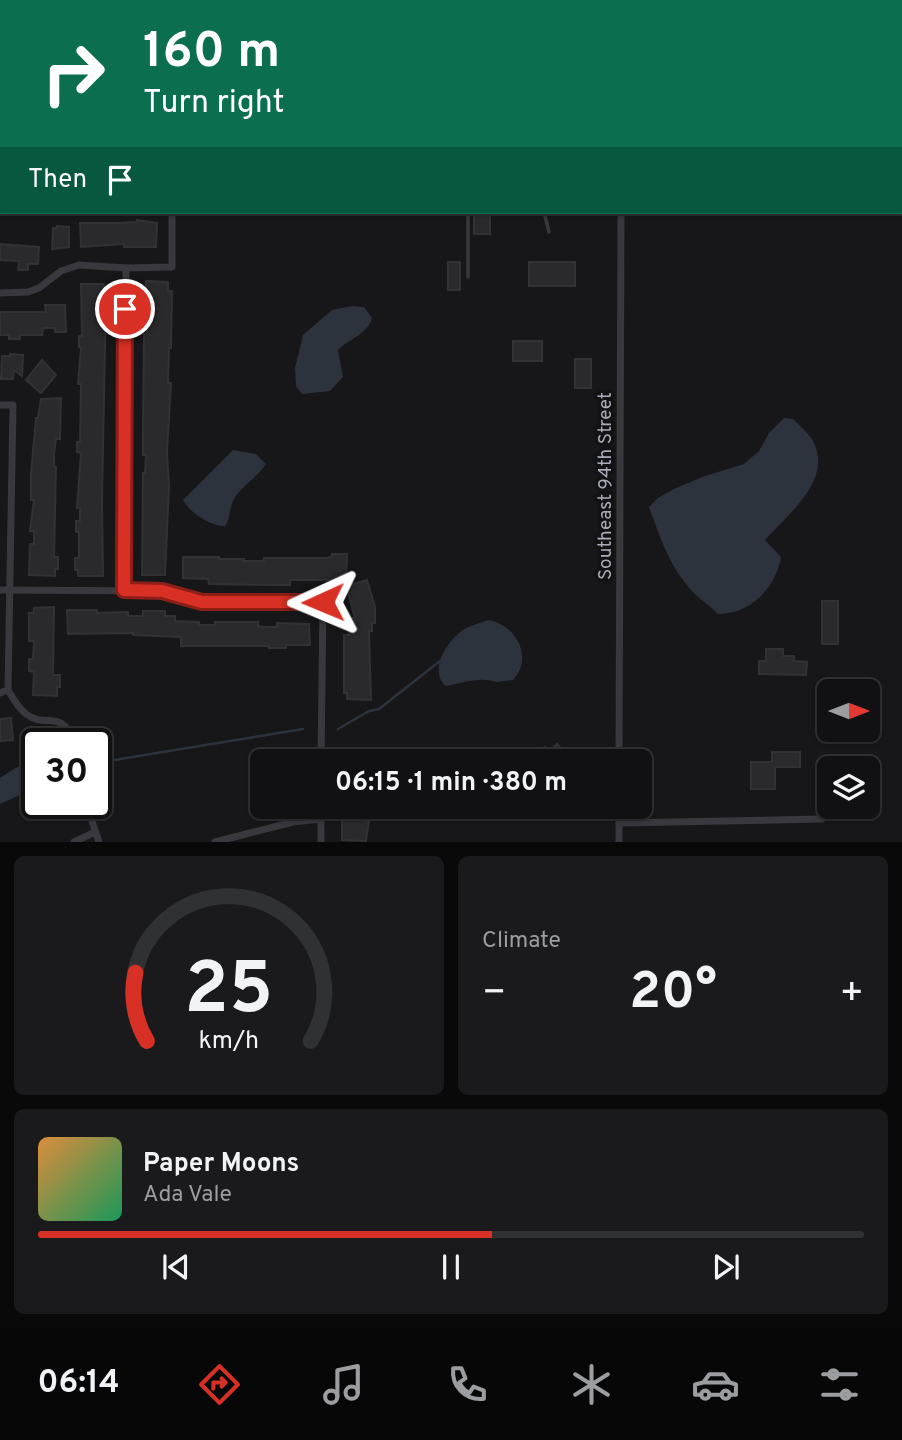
<!DOCTYPE html>
<html lang="en">
<head>
<meta charset="utf-8">
<style>
	body { margin:0; font-family:Overpass,sans-serif; background:#1a1a1c; color:#f1f3f6; height:100vh; display:flex; flex-direction:column; font-size:26px; white-space:nowrap }
	* { box-sizing:border-box; margin:0 }
	p { font-size:23px; color:#9c9da0 }
	.icon { flex:none; width:38px; height:38px; fill:none; stroke:currentColor; stroke-width:2; stroke-linecap:round; stroke-linejoin:round }
	.map { position:relative; height:842px; overflow:hidden }
	.side { display:flex; flex-direction:column; gap:14px; padding:14px; background:#09090a; flex:1 }
	.side>* { flex:none }
	.top-card { position:absolute; left:0px; top:0px; width:903px; height:214px; box-shadow:0 2px 5px #0004,0 0 0 2px #303133; background:#0b6e4f; color:#fff; overflow:hidden }
	.needle { width:46px; rotate:90deg }
	.buttons { position:absolute; left:817px; top:679px; display:grid; gap:14px }
	.buttons a { display:grid; place-items:center; width:63px; height:63px; border-radius:10px; background:#111113; box-shadow:0 2px 5px #0004,0 0 0 2px #303133; font-size:35px }
	.speed { position:absolute; left:21px; top:728px; display:flex; gap:14px; font-size:35px; font-weight:700; text-align:center }
	.speed>* { display:grid; place-content:center; width:91px; height:91px; border-radius:50%; background:#111113; box-shadow:0 2px 5px #0004,0 0 0 2px #303133; line-height:1 }
	.speed .limit { border:4px solid #111; border-radius:10px; background:#fff; color:#111 }
	.pin { position:absolute; display:grid; place-items:center; width:60px; height:60px; color:#fff; margin:-30px; border:4px solid #fff; border-radius:50%; box-shadow:0 2px 7px #0007 }
	.me { position:absolute; width:77px; margin:-38px; rotate:269deg; stroke-linejoin:round; filter:drop-shadow(0 0 5px #0008) }
	.turn { display:flex; align-items:center; gap:24px; height:147px; padding:0 28px; font-size:32px }
	.turn .icon { width:91px; height:91px; stroke-width:2.5 }
	.turn b { display:block; font-size:49px; line-height:60px }
	.then { display:flex; align-items:center; height:66px; padding:0 28px; background:#0003; gap:14px; font-size:26px }
	.big { font-size:52px; font-weight:700; line-height:1.1 }
	.side .tile { flex:1; display:flex; flex-direction:column; justify-content:center; gap:10px; min-width:0; padding:0 24px; border-radius:10px; background:#1a1a1c }
	.side .dial { align-items:center; gap:0 }
	.dial svg { height:182px; overflow:visible; fill:none; stroke:#303133; stroke-width:7; stroke-linecap:round; text-anchor:middle }
	.dial text { fill:#f1f3f6; stroke:none }
	.song { display:flex; align-items:center; gap:21px }
	.cover { width:84px; height:84px; border-radius:10px; background:linear-gradient(135deg,hsl(30 70% 55%),hsl(150 70% 35%)) }
	.played { height:7px; border-radius:4px; background:linear-gradient(90deg,#d93025 55%,#303133 55%) }
	.keys { display:flex; justify-content:space-around; direction:ltr }
	.heat { display:flex; justify-content:space-between; align-items:center; font-size:38px; direction:ltr }
	.side .tiles { flex:1; display:grid; gap:14px; grid-template-columns:1fr 1fr }
	.tile:last-child { grid-column:span 2 }
	.trip { position:absolute; left:250px; top:749px; width:402px; height:70px; border-radius:10px; background:#111113; box-shadow:0 2px 5px #0004,0 0 0 2px #303133; font-weight:700; line-height:70px; text-align:center }
	.dock { display:flex; height:112px; justify-content:space-around; align-items:center; background:#070708; color:#9c9da0 }
	.dock .icon { width:49px; height:49px }
	.dock .on { color:#d93025 }
	.dock b { font-size:32px; color:#f1f3f6 }
	.map>svg:first-child { display:block }
	.water { fill:#2d333d }
	.lines { fill:none; stroke-linecap:round; stroke-linejoin:round }
	.stream { stroke:#2d333d; stroke-width:2.5 }
	.building { fill:#2a2a2d; stroke:#323135; stroke-width:2 }
	.service { stroke:#38383e; stroke-width:3.5 }
	.minor { stroke:#38383e; stroke-width:7 }
	.secondary { stroke:#46464e; stroke-width:10 }
	.route-casing { stroke:#8d1f18; stroke-width:18 }
	.route { stroke:#d93025; stroke-width:12 }
	.labels { text-anchor:middle; dominant-baseline:central; stroke-width:7; stroke-linejoin:round; paint-order:stroke }
	.street-label { font-size:19px; fill:#a9abb8; stroke:#121214 }
</style>
</head>
<body>
<div class="map">
<svg width="902" height="842" viewBox="0 0 902 842">
	<rect width="100%" height="100%" fill="#171719"/>
	<!-- water -->
	<g class="water">
		<path d="M352 306 364 307 372 318C368 334 349 339 338 350L343 377 330 391 302 394 296 386 295 368 303 335 332 310Z"/>
		<path d="M784 418 793 419C799 425 807 432 812 439 835 479 788 514 765 540L781 557C776 588 750 614 718 614 712 608 704 602 697 596 671 571 661 540 649 507L658 498 674 489 702 477 744 464 759 451 769 433Z"/>
		<path d="M233 450 256 454 266 464C257 478 242 485 234 499 229 508 231 518 225 526 210 526 190 513 183 500Z"/>
		<path d="M488 620C516 624 534 658 513 680L496 682C481 676 461 683 445 686 428 668 449 638 466 628 472 625 481 623 488 620Z"/>
		<polygon points="22,764 37,766 37,793 20,795 0,804 0,778"/>
	</g>
	<g class="lines">
		<!-- stream -->
		<g class="stream">
			<polyline points="338,729 369,711 379,709 440,661"/>
			<polyline points="96,763 303,729"/>
		</g>
	</g>
	<!-- building -->
	<g class="building">
		<rect x="474" y="212" width="16" height="22"/>
		<polygon points="137,220 157,223 156,247 124,247 124,244 81,247 80,223 117,223 137,222"/>
		<polygon points="57,226 69,227 69,247 52,249 53,228 57,228"/>
		<polygon points="0,244 39,247 38,264 28,264 28,270 18,270 19,261 0,260"/>
		<rect x="448" y="262" width="12" height="28"/>
		<rect x="529" y="262" width="46" height="24"/>
		<polygon points="146,281 168,282 168,291 172,291 171,348 169,348 168,383 171,383 167,452 169,486 165,575 142,575 143,473 145,473 146,455 143,455 143,432 144,334 147,334 148,316 145,316 144,302"/>
		<polygon points="81,284 104,284 106,292 102,501 103,576 78,576 78,570 75,570 75,558 79,558 79,532 76,532 76,521 80,521 80,508 77,508 81,453 77,452 77,442 80,442 81,384 78,384 81,347 79,347 79,336 82,336"/>
		<polygon points="45,305 65,305 66,332 55,332 55,328 43,328 42,335 20,335 20,339 9,339 9,335 0,335 0,312 46,312"/>
		<rect x="513" y="341" width="29" height="20"/>
		<polygon points="10,354 23,355 22,376 14,370 13,379 1,379 2,356 10,356"/>
		<rect x="575" y="359" width="16" height="29"/>
		<polygon points="42,360 56,375 41,393 26,380"/>
		<polygon points="61,398 60,439 56,439 54,453 54,466 56,467 54,557 58,557 58,569 55,569 55,576 29,575 30,544 34,544 34,531 30,531 34,500 31,500 31,474 36,418 38,418 41,399"/>
		<polygon points="332,554 347,554 346,580 290,580 290,585 278,585 209,584 208,579 183,578 183,557 219,557 219,559 244,559 243,561 264,561 264,558 327,558 332,557"/>
		<polygon points="367,580 375,607 375,623 372,623 372,631 369,631 371,700 347,699 347,693 344,693 344,635 349,635 350,618 355,618 346,586"/>
		<rect x="822" y="601" width="16" height="43"/>
		<polygon points="54,607 53,675 60,675 60,687 57,687 57,696 33,695 34,672 29,671 29,659 33,659 34,641 29,641 29,613 34,613 34,608"/>
		<polygon points="67,610 97,610 97,613 128,612 128,616 143,616 143,611 165,611 165,616 175,616 175,621 199,622 199,625 215,625 215,622 258,622 258,626 264,627 277,627 277,623 309,624 310,645 286,645 286,648 269,648 269,646 181,646 181,637 133,635 133,633 68,634"/>
		<polygon points="766,649 783,649 783,656 794,656 794,661 807,662 806,675 759,674 759,661 766,661"/>
		<polygon points="11,718 13,740 0,741 0,719"/>
		<polygon points="557,744 564,752 558,758 562,761 539,761 535,757 545,747 549,752"/>
		<polygon points="344,748 366,749 366,761 344,761"/>
		<polygon points="772,752 800,752 800,767 775,767 775,789 751,789 751,762 772,762"/>
		<polygon points="342,807 364,807 364,821 369,821 366,841 342,840"/>
		<polygon points="824,807 855,807 855,820 828,820 824,813"/>
	</g>
	<g class="lines">
		<!-- service -->
		<g class="service">
			<polyline points="683,0 683,2"/>
			<polyline points="764,0 764,2"/>
			<polyline points="724,2 724,0"/>
			<polyline points="828,2 828,0"/>
			<polyline points="901,32 902,32"/>
			<polyline points="0,164 2,164"/>
			<polyline points="544,212 549,232"/>
			<polyline points="468,277 468,212"/>
		</g>
		<!-- minor -->
		<g class="minor">
			<polyline points="0,293 28,292 39,288 61,271 79,265 126,268 172,267 172,212"/>
			<polyline points="0,405 13,405 8,690 0,693"/>
			<polyline points="0,590 162,591 202,602 323,602 321,761"/>
			<polyline points="124,590 126,268"/>
			<path d="M8 690C13 698 18 708 26 714 47 730 59 706 77 744"/>
			<polyline points="619,761 621,212"/>
			<polyline points="86,803 99,842"/>
			<polyline points="619,823 822,819"/>
			<polyline points="74,842 95,832"/>
			<polyline points="215,842 293,822 321,819"/>
			<polyline points="321,842 321,807"/>
			<polyline points="619,842 619,807"/>
		</g>
		<!-- secondary -->
		<g class="secondary">
			<polyline points="901,69 902,69"/>
			<polyline points="0,76 2,76"/>
		</g>
	</g>
	<g class="lines">
		<!-- route casing -->
		<g class="route-casing">
			<polyline id="route" points="125,309 124,590 162,591 202,602 323,602"/>
		</g>
		<!-- route -->
		<use href="#route" class="route"/>
	</g>
	<g class="labels">
		<!-- street labels -->
		<g class="street-label">
			<text transform="translate(606 486) rotate(-90)">Southeast 94th Street</text>
		</g>
	</g>
</svg>
<div class="buttons">
<a><svg class="needle" viewBox="-14 -14 28 28"><path d="M0-13l5 13h-10z" fill="#e53935"/><path d="M0 13l5-13h-10z" fill="#9c9da0"/></svg></a>
<a><svg class="icon" aria-label="layers" viewBox="0 0 24 24"><path d="M12 4l9 5-9 5-9-5zM3 14l9 5 9-5"/></svg></a>
</div>
<div class="speed"><div class="limit">30</div></div>
<div class="pin" style="left:125px;top:309px;background:#d93025"><svg class="icon" aria-label="arrive" viewBox="0 0 24 24"><path d="M6 21V4h12l-3 4 3 4H6"/></svg></div>
<svg class="me" style="left:323px;top:602px" viewBox="-20 -20 40 40"><path d="M0-17L14 15 0 8-14 15z" fill="#d93025" stroke="#fff" stroke-width="4"/></svg>
<div class="trip">06:15 · 1 min · 380 m</div>
<div class="top-card">
<div class="turn"><svg class="icon" aria-label="right" viewBox="0 0 24 24"><path d="M7 20v-9h11M14 6l5 5-5 5"/></svg><div><b>160 m</b>Turn right</div></div>
<div class="then">Then<svg class="icon" aria-label="arrive" viewBox="0 0 24 24"><path d="M6 21V4h12l-3 4 3 4H6"/></svg></div>
</div>
</div>
<section class="side">
<div class="tiles">
<div class="tile dial"><svg viewBox="0 0 100 80">
<path d="M14 69A42 42 0 1 1 86 69"/>
<path d="M14 69A42 42 0 0 1 9 39" stroke="#d93025"/>
<text x="50" y="56" font-size="32" font-weight="700">25</text>
<text x="50" y="72" font-size="11">km/h</text>
</svg></div>
<div class="tile"><p>Climate</p>
<div class="heat"><a>−</a><b class="big">20°</b><a>+</a></div>
</div>
<div class="tile">
<div class="song"><i class="cover"></i><div><b>Paper Moons</b><p>Ada Vale</p></div></div>
<div class="played"></div>
<div class="keys"><svg class="icon" aria-label="previous" viewBox="0 0 24 24"><path d="M18 5L8 12l10 7zM5 5v14"/></svg><svg class="icon" aria-label="pause" viewBox="0 0 24 24"><path d="M8 5v14M16 5v14"/></svg><svg class="icon" aria-label="next" viewBox="0 0 24 24"><path d="M6 5l10 7-10 7zM19 5v14"/></svg></div>
</div>
</div>
</section>
<nav class="dock">
<b>06:14</b>
<svg class="icon on" aria-label="directions" viewBox="0 0 24 24"><path d="M12 3l9 9-9 9-9-9zM9 14v-3h6M13 9l2 2-2 2"/></svg>
<svg class="icon" aria-label="music" viewBox="0 0 24 24"><path d="M9 18V5l10-2v13"/><circle cx="6" cy="18" r="3"/><circle cx="16" cy="16" r="3"/></svg>
<svg class="icon" aria-label="phone" viewBox="0 0 24 24"><path d="M5 4h4l2 5-3 2q2 4 5 5l2-3 5 2v4C11 20 4 13 5 4z"/></svg>
<svg class="icon" aria-label="climate" viewBox="0 0 24 24"><path d="M12 3v18M4 7l16 10M4 17L20 7"/></svg>
<svg class="icon" aria-label="car" viewBox="0 0 24 24"><path d="M5 17H2v-5l4-1 3-4h7l3 4 3 1v5h-3M9 17h6M6 11h13"/><circle cx="7" cy="17" r="2"/><circle cx="17" cy="17" r="2"/></svg>
<svg class="icon" aria-label="filters" viewBox="0 0 24 24"><path d="M4 7h16M4 17h16"/><circle cx="9" cy="7" r="2"/><circle cx="15" cy="17" r="2"/></svg>
</nav>
</body>
</html>
